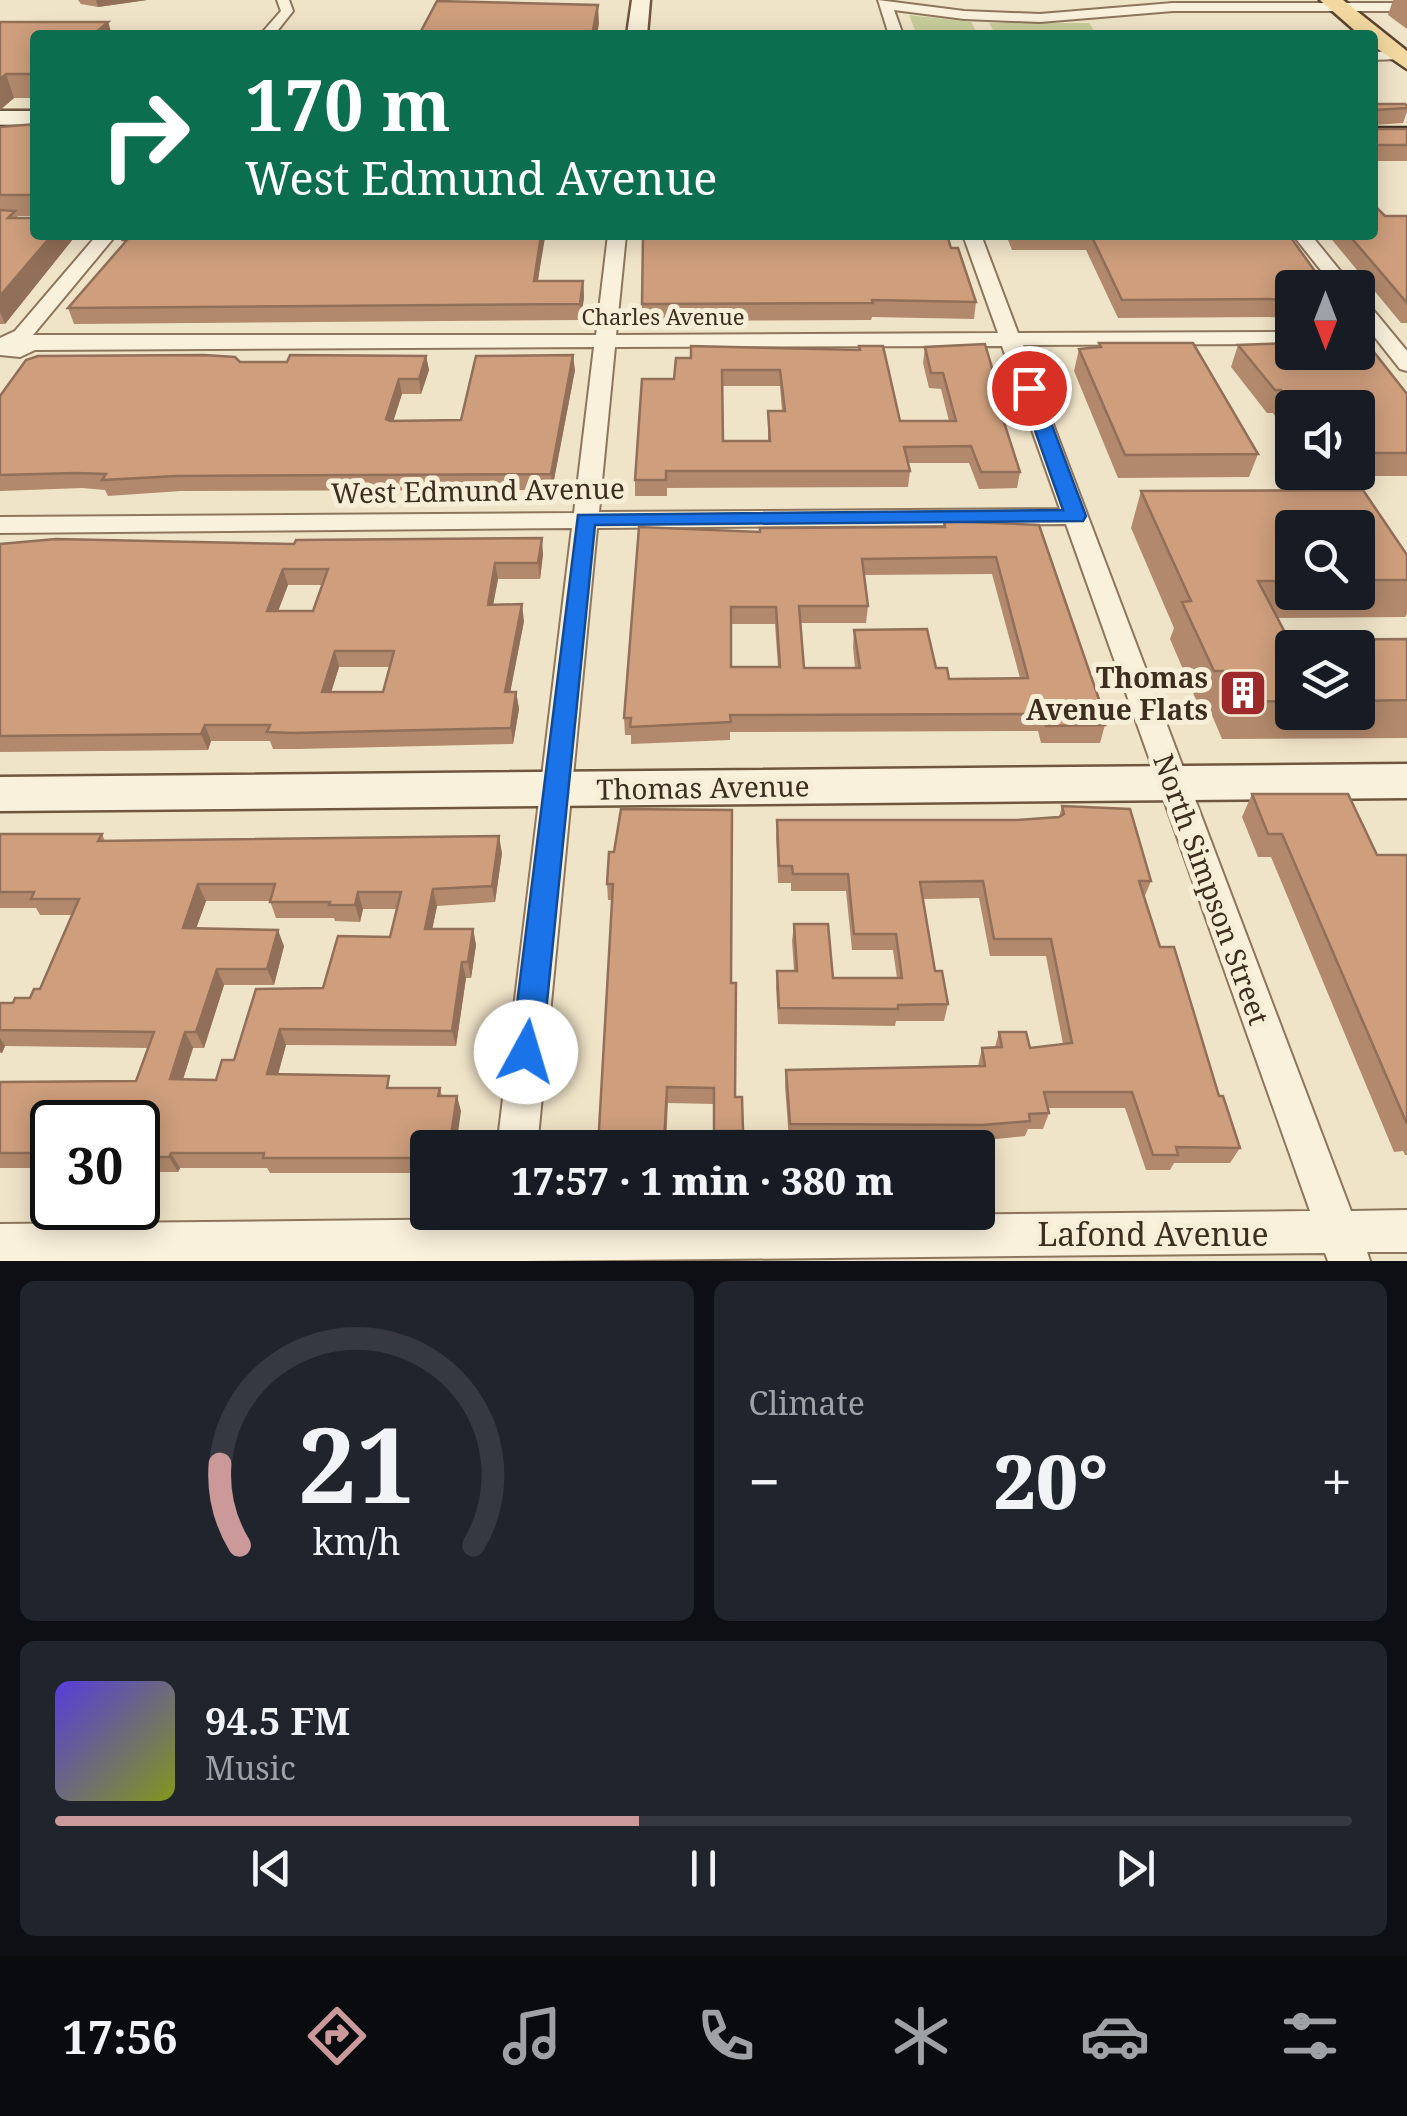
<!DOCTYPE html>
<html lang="en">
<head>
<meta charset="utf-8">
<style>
	body { margin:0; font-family:"Noto Serif",serif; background:#20242c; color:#f1f3f6; height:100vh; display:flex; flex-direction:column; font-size:38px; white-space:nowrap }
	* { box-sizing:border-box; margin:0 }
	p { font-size:32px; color:#9ea1a6 }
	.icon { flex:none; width:55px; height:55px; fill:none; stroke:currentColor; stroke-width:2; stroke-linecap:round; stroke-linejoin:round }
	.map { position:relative; height:1261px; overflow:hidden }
	.details { display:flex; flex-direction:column; gap:20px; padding:20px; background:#0d0f14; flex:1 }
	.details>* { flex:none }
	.hud { position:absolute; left:30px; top:30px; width:1348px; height:210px; border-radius:10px; box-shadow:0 5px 25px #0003; background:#0b6e4f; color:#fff; overflow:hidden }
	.needle { width:65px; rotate:180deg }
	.fabs { position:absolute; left:1275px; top:270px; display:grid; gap:20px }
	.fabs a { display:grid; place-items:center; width:100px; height:100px; border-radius:10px; background:#171b24; box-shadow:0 5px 25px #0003; font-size:50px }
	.speed { position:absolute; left:30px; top:1100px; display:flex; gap:20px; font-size:50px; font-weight:700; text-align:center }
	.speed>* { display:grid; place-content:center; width:130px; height:130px; border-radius:50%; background:#171b24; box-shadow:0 5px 25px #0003; line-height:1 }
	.speed .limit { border:5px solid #111; border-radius:15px; background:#fff; color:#111 }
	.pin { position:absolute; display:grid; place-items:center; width:85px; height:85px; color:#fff; margin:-42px; border:5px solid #fff; border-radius:50%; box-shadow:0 2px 10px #0007 }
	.me { position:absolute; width:110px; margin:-55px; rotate:6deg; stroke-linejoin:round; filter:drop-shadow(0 0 8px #0008) }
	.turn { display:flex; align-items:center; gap:35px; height:210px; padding:0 50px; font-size:45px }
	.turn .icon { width:130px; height:130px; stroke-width:2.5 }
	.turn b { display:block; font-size:70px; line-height:85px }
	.big { font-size:75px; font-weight:800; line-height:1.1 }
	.details .card { flex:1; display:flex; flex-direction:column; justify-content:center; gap:15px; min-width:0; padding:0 35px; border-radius:15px; background:#20242c }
	.details .dial { align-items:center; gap:0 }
	.dial svg { height:260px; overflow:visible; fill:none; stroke:#363941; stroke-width:7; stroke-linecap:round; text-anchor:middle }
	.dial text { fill:#f1f3f6; stroke:none }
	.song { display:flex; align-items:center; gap:30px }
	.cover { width:120px; height:120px; border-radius:15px; background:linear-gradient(135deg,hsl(250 70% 55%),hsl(70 70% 35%)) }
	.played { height:10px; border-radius:5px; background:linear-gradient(90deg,#cc999b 45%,#363941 45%) }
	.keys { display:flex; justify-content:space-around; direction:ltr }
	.heat { display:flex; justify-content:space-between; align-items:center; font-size:55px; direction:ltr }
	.details .tiles { flex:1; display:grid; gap:20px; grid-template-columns:1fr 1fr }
	.card:last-child { grid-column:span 2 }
	.trip { position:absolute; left:410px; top:1130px; width:585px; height:100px; border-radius:10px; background:#171b24; box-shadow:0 5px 25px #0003; font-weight:800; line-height:100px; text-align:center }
	.tabs { display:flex; height:160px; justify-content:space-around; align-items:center; background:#090b0e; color:#9ea1a6 }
	.tabs .icon { width:70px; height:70px }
	.tabs .active { color:#cc999b }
	.tabs b { font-size:45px; color:#f1f3f6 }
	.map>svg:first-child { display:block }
	.green { fill:#c9cf9b }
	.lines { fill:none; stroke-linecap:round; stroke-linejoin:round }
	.street-casing { stroke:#8d765c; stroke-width:4 }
	.secondary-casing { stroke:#6f573f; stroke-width:5 }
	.primary-casing { stroke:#5b4430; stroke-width:5 }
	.street { fill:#faf1dc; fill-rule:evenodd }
	.secondary { fill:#faf1dc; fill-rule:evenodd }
	.primary { fill:#f3d9a0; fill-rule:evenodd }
	.tram { stroke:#3d2e20; stroke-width:2.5 }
	.wall { fill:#b2896c; fill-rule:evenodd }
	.shaded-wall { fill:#916f58 }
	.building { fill:#cf9f7d; stroke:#916f58; stroke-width:2.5; fill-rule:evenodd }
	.route { fill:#1a73e8; stroke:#114b97; stroke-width:2.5 }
	.labels { text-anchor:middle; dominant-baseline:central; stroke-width:10; stroke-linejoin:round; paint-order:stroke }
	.far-street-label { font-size:22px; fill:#3d2e20; stroke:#f7eed8 }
	.street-label { font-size:28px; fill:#3d2e20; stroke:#f7eed8 }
	.poi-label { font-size:28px; font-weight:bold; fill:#3d2e20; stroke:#f7eed8; text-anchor:end }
	.near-street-label { font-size:32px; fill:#3d2e20; stroke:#f7eed8 }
</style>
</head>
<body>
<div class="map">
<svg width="1407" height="1261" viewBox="0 0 1407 1261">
	<rect width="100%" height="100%" fill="#f0e4c8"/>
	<!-- green -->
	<g class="green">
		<polygon points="909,15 971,22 978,35 917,35"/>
		<polygon points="989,23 1089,23 1097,35 996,35"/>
	</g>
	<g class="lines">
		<!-- street casing -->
		<g class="street-casing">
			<g id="street">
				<polygon points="277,0 289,0 293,11 274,35 260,35 281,11"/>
				<polygon points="878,0 964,11 1040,14 1173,3 1407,3 1407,11 1173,11 1040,22 964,19 894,10 903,35 889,35"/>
				<polygon points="1372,52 1399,51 1406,55 1399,59 1372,60"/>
				<path d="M97 235H116L33 335H596L608 235H626L616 335 998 333 963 235H981L1018 333 1292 332V344L1023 345 1351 1211 1407 1210V1252H1367L1370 1261H1328L1325 1253 526 1261H0V1224L488 1219 489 1212H531L530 1219 1310 1211 1066 524 597 528 537 1148H497L572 528 0 533V517L574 513 594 347 35 350 20 357 0 355V338L15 331ZM1002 346 1060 509 599 512 615 347Z"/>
				<polygon points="1293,235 1311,235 1354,288 1335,288"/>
				<polygon points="1358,298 1365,300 1407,351 1407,371 1400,369 1358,316"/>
			</g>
		</g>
		<!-- secondary casing -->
		<g class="secondary-casing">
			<g id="secondary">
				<polygon points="632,0 650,0 647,35 627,35"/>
				<rect x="0" y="111" width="35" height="14"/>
				<polygon points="1407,764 1407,798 0,811 0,777"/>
			</g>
		</g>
		<!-- primary casing -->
		<g class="primary-casing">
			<polygon id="primary" points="1320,0 1343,0 1407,51 1407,69 1372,45 1372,35 1360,35"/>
		</g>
		<!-- street -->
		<use href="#street" class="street"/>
		<!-- secondary -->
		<use href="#secondary" class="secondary"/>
		<!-- primary -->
		<use href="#primary" class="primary"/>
		<!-- tram -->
		<g class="tram">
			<polyline points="0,126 35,126"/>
			<polyline points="1372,127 1407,127"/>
		</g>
	</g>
	<!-- wall -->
	<g class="wall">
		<polygon points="78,0 147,0 98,7 81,4"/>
		<polygon points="1393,0 1407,0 1407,29 1388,15"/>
		<polygon points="0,22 108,22 112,35 35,35 35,98 14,98 0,110"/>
		<polygon points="1372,104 1407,106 1407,112 1403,123 1375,125 1375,129 1407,129 1407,161 1372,161"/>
		<polygon points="35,124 35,216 17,216 35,235 72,235 73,239 5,324 0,324 0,127"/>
		<polygon points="1385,216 1407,216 1407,323 1401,323 1328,235 1372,235"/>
		<polygon points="126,235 544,235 538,281 583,281 584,297 581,320 74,324 68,308 124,243 123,240"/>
		<polygon points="1006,235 1289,235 1292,288 1292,317 1118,318 1086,250 1012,250"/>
		<polygon points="951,248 976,302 974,319 872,317 871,320 642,321 642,304"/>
		<polygon points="1099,343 1258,454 1249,477 1118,478 1074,371 1079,349 1098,347"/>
		<polygon points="1238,345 1407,394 1407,476 1359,476 1356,472 1358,408 1292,408 1292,443 1273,413 1267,413 1231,367"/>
		<path d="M925 347 998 388 996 397 1020 472 1017 488 979 489 969 463H908L910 471 908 487 667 488V496H635V480L674 379 691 358 859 350 900 421H949L941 389 929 388 923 363ZM722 386H780L782 411H768V441H723Z"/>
		<polygon points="426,356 429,370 421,394 402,394 393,420 461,420 575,370 552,490 181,491 108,496 105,490 82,488 0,491 0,396 240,362 287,362"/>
		<path d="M1363 490 1407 555V614L1405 617 1278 618 1289 640 1407 639V738L1222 739 1209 708 1200 709 1170 639 1174 628 1131 528 1141 491ZM1292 528H1358V592H1292ZM1292 648H1358V712H1292Z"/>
		<path d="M944 521 1039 525 1104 714 1103 720 1105 725 1100 743H1041L1038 731 730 732V740L631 744V735H625L624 718 760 532 943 527ZM992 574 1020 678 949 679 936 668 854 630 853 647 855 668H804L801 623H866L868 606 864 575ZM731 624H775L778 667H731Z"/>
		<path d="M0 544 543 554 540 579H498L493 605 524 621 510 692H516L519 709 513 744 298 749H273L270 741H211L208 750 0 752ZM288 585H322L313 611H278ZM339 667H390L383 692H331Z"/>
		<polygon points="1252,794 1377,855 1407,855 1407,1155 1405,1155 1403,1151 1394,1152 1271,857 1258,857 1242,817"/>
		<polygon points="1062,806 1151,881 1144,898 1160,947 1240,1148 1230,1163 1174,1163 1170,1170 1146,1170 1125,1108 1048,1108 1049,1113 1043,1129 1028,1129 1025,1136 977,1141 789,1140 785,1086 786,1070 978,1066 982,1048 995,1047 999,1032 1030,1048 1063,1044 1046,956 990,956 979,898 923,899 935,971 948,1004 944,1021 896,1021 895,1026 778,1024 776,987 777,971 794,971 792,941 794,924 833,978 897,978 893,950 852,950 846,891 791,891 791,883 778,883 776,837 777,820 1017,820 1059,817"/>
		<path d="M0 834H102L105 841 502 853 495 902 437 906 432 929H473L476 945 471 978H466L456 1046 286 1045 278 1074 393 1088H440L442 1096 461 1111 428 1148V1173H270L267 1168H180L178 1172H138V1122H52V1168H0V1082L136 1081 148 1048 5 1046 2 1053H0V1003H13L30 998 40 989 72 915H40L36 908H0ZM206 901H270L276 918H334L335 921 360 922 363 909H397L390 937 323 988 234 1060 216 1080 183 1079 193 1048H204L224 985H274L284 946 196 929Z"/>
		<polygon points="609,852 731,983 735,1097 743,1131 742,1146 714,1146 714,1104 668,1103 666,1148 598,1148 612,900 608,900 607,884"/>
	</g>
	<!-- shaded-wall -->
	<g class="shaded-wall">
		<polygon points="96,0 147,0 98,7"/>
		<polygon points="598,5 599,24 597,35 592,35"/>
		<polygon points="108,22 112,35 93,35"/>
		<polygon points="6,74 14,98 0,110 0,79"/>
		<polygon points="35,191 35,208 30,195"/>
		<polygon points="52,235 72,235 73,239 5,324 0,312 0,296"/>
		<polygon points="541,235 544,235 545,238 535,297 534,281"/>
		<polygon points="583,281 584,297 581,320 580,304"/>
		<polygon points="573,355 575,370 552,490 551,474"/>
		<polygon points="426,356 429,370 421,394 419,379"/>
		<polygon points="399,379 402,394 389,435 386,419"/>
		<polygon points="542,538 543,554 540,579 538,563"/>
		<polygon points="495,563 498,579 490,621 488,605"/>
		<polygon points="283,569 288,585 272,627 267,611"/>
		<polygon points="522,604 524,621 507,709 505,692"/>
		<polygon points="335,651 339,667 326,709 322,692"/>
		<polygon points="516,692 519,709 513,744 511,728"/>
		<polygon points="205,725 211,741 208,750 201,734"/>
		<polygon points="499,836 502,853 495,902 492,886"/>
		<polygon points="198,884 206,901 190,945 183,928"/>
		<polygon points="433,889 437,906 429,945 425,929"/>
		<polygon points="358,892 363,909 360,922 355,905"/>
		<polygon points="473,929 476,945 471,978 468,962"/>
		<polygon points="278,930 284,946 274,985 267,969"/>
		<polygon points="462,962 466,978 456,1046 452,1031"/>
		<polygon points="217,969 224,985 204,1048 196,1032"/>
		<polygon points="280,1029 286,1045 274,1089 267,1074"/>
		<polygon points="185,1032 193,1048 178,1095 170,1079"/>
		<polygon points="0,1038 5,1046 2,1053 0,1051"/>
		<polygon points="457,1096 461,1111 456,1148 449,1148"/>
		<polygon points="171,1153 180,1168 178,1172 169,1157"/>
	</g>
	<!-- building -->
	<g class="building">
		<polygon points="437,1 598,5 592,35 419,35"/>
		<polygon points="0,22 108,22 93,35 35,35 35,74 6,74 0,79"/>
		<polygon points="1372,104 1405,104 1407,106 1407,108 1375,110 1375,129 1407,129 1407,145 1372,145"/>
		<polygon points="35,124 35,191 30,195 0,195 0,127"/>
		<polygon points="1372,203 1385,216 1407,216 1407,303 1349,235 1372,235"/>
		<polygon points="0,210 15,211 8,218 35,218 35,235 52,235 0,296"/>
		<polygon points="126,235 541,235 534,281 583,281 580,304 68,308 127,240 123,240"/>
		<polygon points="643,235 947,235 951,248 958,248 976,302 872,300 873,303 642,304"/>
		<polygon points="1091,235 1289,235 1327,288 1292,288 1292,299 1122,300"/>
		<polygon points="1099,343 1193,343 1258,454 1125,455 1079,349 1101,347"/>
		<polygon points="1292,343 1292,352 1358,352 1358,345 1370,347 1407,394 1407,453 1368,453 1358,437 1358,408 1292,408 1281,390 1275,390 1238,345"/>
		<path d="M985 344 998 388H993L1020 472H981L971 446 904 447 910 471H666V480H635L642 379H674L676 358H691V346L860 350 859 346H883L900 421H956L943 373H931L925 347ZM722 370H780L785 411H768L770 441H723Z"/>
		<polygon points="204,355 235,357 240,362 287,362 290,355 426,356 419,379 399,379 386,419 390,421 461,420 476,356 573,355 551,474 176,476 102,480 106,474 76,473 0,475 0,396 26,360 38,356"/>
		<polygon points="1363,490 1407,555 1407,580 1358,580 1358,528 1292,528 1292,581 1258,581 1289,640 1407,639 1407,700 1358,701 1358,648 1292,648 1292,701 1237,702 1223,671 1214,671 1182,602 1191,601 1141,491"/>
		<path d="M944 521 1039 525 1104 714H1101L1105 725 1046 726 1042 714 730 715 731 722 630 727 631 718H624L639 527 760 532V528L945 527ZM996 557 1028 678 949 679 947 668H936L927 629 854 630 860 668H804L799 606H868L862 559ZM731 607H776L780 667H731Z"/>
		<path d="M542 538 538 563H495L488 605 522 604 505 692H516L511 728 293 733 267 732 270 725H205L201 734 0 736V544L56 539 294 544 296 540ZM283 569H328L313 611H267ZM335 651H394L383 692H322Z"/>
		<polygon points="1252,794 1348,794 1377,855 1407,855 1407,1124 1282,834 1268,834"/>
		<polygon points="1062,806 1130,809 1151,881 1139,881 1160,947 1174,947 1219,1096 1223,1096 1240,1148 1176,1147 1178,1155 1153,1155 1132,1092 1044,1092 1049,1113 1029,1114 1030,1121 982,1125 790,1124 786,1070 985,1066 982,1048 1002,1047 999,1032 1026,1032 1030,1048 1072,1043 1051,939 994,939 983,881 920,882 935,971 942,971 948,1004 898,1005 898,1009 779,1008 777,971 797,971 794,924 828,924 833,978 902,978 896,934 854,934 848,874 793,874 792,866 779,866 777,820 1017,820 1059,817 1064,814"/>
		<polygon points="621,809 732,810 731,983 736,983 735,1097 742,1097 743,1131 714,1131 714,1088 667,1087 664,1144 646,1144 646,1148 598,1147 613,884 607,884 609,852 614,852"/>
		<path d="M0 834H102L98 841 499 836 492 886 433 889 425 929H473L468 962H462L452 1031 280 1029 267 1074 389 1076 387 1088H440L438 1096H457L449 1148H428V1158H263L264 1153H171L169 1157H138V1122H52V1153H0V1082L136 1081 154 1032 0 1030V1003H13L15 998H30L34 989H40L79 899H31L34 892H0ZM198 884H275L270 902H330L329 905H355L358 892H401L390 937 338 936 323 988 256 989 234 1060H222L216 1080 170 1079 185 1032H196L217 969H267L278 930 183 928Z"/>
	</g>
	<!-- route -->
	<polygon class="route" points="1029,382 1038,388 1086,516 1083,521 595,525 542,1052 538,1062 526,1066 515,1062 511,1052 578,515 1063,510 1020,388"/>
	<!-- icons -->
	<defs>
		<g id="building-square" transform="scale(2.5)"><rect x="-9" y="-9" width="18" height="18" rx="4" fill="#9e2a2b" stroke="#f7eed8"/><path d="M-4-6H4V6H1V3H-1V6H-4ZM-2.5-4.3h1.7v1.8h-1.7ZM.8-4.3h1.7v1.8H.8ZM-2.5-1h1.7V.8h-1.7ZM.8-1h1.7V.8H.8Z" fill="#fff"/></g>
	</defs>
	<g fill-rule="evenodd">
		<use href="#building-square" x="1243" y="693"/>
	</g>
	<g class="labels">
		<!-- far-street labels -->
		<g class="far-street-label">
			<text x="663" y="316">Charles Avenue</text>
		</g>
		<!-- street labels -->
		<g class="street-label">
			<text transform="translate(478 490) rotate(-1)">West Edmund Avenue</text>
			<text transform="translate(703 787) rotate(-1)">Thomas Avenue</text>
			<text transform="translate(1212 889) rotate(70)">North Simpson Street</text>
		</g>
		<!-- poi labels -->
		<g class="poi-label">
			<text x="1208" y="677">Thomas<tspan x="1208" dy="32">Avenue Flats</tspan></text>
		</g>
		<!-- near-street labels -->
		<g class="near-street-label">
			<text x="1153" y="1233">Lafond Avenue</text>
		</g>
	</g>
</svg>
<div class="fabs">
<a><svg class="needle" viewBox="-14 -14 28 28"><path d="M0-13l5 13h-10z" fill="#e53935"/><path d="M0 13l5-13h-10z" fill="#9ea1a6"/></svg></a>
<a><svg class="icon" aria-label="sound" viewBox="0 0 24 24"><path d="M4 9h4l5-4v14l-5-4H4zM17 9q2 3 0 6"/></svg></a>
<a><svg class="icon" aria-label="search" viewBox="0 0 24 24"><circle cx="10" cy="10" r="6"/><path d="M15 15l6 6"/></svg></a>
<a><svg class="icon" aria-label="layers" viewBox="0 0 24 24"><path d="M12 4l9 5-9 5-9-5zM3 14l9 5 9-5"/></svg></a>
</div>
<div class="speed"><div class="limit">30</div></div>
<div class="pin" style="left:1029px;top:388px;background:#d93025"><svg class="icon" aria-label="arrive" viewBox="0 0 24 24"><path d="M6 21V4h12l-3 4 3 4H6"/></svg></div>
<svg class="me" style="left:526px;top:1052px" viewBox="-20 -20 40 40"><circle r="19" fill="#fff"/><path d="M0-13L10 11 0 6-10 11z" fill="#1a73e8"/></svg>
<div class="trip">17:57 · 1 min · 380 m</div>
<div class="hud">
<div class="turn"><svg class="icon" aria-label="right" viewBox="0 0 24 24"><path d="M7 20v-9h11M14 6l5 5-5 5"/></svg><div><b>170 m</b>West Edmund Avenue</div></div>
</div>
</div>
<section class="details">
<div class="tiles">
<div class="card dial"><svg viewBox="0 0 100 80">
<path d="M14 69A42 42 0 1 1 86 69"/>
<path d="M14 69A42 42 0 0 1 8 44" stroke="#cc999b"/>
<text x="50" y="56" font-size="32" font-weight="700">21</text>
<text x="50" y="72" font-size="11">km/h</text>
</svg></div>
<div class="card"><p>Climate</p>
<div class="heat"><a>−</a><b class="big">20°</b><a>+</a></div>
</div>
<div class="card">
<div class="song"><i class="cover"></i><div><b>94.5 FM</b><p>Music</p></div></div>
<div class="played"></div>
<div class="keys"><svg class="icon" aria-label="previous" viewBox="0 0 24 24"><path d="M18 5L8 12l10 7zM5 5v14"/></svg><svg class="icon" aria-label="pause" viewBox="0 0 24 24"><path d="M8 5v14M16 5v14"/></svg><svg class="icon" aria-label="next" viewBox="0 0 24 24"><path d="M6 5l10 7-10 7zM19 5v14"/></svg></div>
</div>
</div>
</section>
<nav class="tabs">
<b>17:56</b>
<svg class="icon active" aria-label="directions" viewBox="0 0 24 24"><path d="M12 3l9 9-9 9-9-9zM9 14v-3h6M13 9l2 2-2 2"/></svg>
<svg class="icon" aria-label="music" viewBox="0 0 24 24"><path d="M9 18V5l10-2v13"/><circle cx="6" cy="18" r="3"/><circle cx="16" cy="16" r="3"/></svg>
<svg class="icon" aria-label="phone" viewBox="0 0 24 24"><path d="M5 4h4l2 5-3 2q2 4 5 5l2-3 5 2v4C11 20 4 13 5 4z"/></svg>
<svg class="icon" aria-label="climate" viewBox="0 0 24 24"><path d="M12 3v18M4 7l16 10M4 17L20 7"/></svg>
<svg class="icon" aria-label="car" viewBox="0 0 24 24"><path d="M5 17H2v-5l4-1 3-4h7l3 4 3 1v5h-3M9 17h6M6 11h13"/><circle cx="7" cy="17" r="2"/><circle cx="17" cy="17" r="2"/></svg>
<svg class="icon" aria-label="filters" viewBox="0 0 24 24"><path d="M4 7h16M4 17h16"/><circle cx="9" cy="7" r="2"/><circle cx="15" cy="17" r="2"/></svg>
</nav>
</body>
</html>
